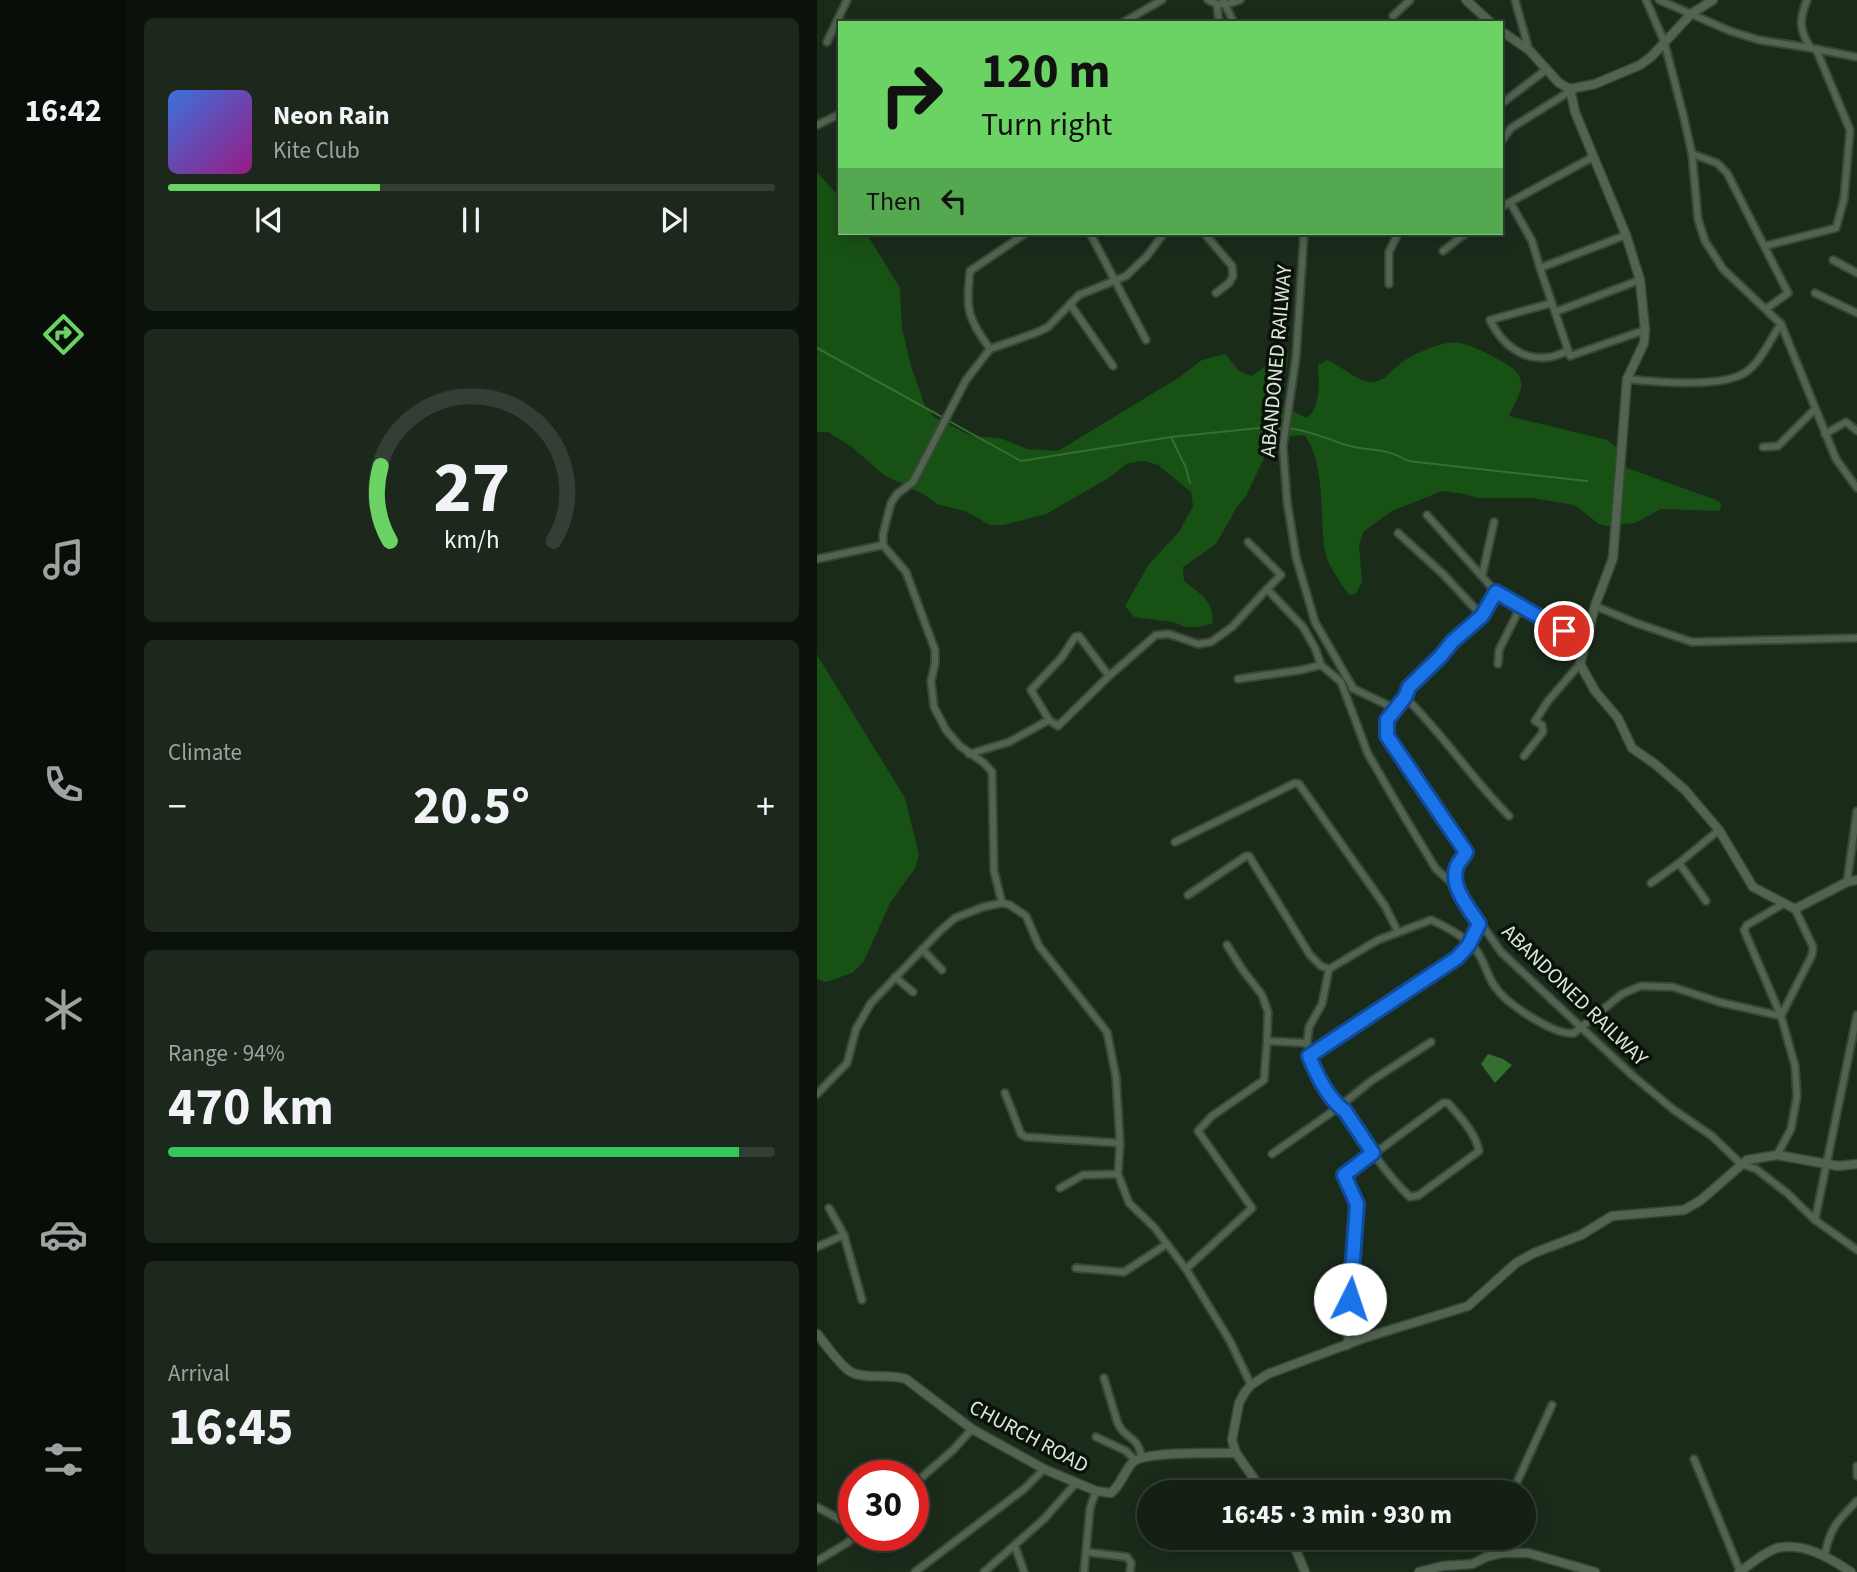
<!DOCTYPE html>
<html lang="en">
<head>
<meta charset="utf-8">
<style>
	body { margin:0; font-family:"Source Sans 3",sans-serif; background:#1d281d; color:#f1f3f6; height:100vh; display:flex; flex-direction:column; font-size:26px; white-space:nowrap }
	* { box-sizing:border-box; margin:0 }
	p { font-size:23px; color:#9da3a0 }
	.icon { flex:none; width:38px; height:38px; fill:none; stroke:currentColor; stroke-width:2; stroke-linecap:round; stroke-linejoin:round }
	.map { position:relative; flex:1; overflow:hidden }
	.sheet { display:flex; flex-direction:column; gap:18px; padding:18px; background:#0b120b; width:691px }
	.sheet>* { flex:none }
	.banner { position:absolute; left:21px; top:21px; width:665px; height:214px; border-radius:0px; box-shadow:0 4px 18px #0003,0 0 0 2px #333e34; background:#6ad363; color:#111; overflow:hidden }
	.speed { position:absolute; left:21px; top:1460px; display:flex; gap:14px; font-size:35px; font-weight:700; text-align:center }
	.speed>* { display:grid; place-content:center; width:91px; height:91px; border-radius:50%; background:#142014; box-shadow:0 4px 18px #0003,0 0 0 2px #333e34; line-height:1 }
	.speed .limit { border:10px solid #d22; background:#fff; color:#111 }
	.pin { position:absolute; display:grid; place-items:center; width:60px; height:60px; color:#fff; margin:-30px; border:4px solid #fff; border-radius:50%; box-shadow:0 2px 7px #0007 }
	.me { position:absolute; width:77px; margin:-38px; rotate:4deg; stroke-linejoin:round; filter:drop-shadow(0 0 5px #0008) }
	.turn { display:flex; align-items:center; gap:24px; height:147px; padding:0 28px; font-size:32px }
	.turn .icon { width:91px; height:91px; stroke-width:2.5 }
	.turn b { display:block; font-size:49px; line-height:60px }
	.then { display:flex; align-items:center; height:66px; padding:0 28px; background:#0003; gap:14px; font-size:26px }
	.big { font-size:52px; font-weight:700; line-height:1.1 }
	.sheet .widget { flex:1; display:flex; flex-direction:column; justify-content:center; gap:10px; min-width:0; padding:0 24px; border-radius:10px; background:#1d281d }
	.sheet .dial { align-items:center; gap:0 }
	.dial svg { height:182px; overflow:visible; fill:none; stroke:#333e34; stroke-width:7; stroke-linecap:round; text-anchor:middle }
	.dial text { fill:#f1f3f6; stroke:none }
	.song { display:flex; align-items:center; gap:21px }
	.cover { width:84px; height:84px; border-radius:10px; background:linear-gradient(135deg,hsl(220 70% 55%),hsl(310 70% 35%)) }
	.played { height:7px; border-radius:4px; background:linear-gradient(90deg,#6ad363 35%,#333e34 35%) }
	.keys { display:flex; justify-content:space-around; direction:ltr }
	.heat { display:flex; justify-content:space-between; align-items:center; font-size:38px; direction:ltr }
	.charge { height:10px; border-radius:5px; background:linear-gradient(90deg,#34c759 94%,#333e34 0) }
	.trip { position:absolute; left:320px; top:1480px; width:399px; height:70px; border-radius:35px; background:#142014; box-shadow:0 4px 18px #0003,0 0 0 2px #333e34; font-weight:700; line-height:70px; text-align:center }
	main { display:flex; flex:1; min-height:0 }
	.menu { display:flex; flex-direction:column; width:126px; justify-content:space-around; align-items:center; background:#080d08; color:#9da3a0 }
	.menu .icon { width:49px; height:49px }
	.menu .current { color:#6ad363 }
	.menu b { font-size:32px; color:#f1f3f6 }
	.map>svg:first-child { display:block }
	.green { fill:#175214 }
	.water { fill:#346f30 }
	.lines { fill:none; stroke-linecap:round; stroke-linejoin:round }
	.stream { stroke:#346f30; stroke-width:2 }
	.minor-casing { stroke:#394738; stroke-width:10 }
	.tertiary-casing { stroke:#394738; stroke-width:11 }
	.minor { stroke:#526450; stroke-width:6 }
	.tertiary { stroke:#526450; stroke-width:8 }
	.route-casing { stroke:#114b97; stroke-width:18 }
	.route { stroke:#1a73e8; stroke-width:12 }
	.labels { text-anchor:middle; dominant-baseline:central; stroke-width:7; stroke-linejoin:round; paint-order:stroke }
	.street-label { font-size:21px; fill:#dde8dc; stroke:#0b120a }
</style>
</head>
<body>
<main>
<nav class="menu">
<b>16:42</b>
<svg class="icon current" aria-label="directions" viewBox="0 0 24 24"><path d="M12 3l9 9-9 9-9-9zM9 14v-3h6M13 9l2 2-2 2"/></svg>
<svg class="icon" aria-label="music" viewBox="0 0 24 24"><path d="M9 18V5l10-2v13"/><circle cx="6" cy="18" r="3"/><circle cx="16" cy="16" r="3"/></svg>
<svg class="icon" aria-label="phone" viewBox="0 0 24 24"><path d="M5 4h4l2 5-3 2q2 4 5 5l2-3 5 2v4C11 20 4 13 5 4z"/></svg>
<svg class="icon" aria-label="climate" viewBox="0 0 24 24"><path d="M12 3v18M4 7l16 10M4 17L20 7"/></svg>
<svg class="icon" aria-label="car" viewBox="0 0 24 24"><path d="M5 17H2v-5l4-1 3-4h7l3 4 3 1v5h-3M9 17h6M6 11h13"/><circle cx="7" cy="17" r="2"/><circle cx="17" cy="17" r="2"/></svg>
<svg class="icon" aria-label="filters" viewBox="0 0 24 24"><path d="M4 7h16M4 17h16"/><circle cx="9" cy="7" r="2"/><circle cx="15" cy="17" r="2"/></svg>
</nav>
<section class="sheet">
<div class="widget">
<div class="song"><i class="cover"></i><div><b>Neon Rain</b><p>Kite Club</p></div></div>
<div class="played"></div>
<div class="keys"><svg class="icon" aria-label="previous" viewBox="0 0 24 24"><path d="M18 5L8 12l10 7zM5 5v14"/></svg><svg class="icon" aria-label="pause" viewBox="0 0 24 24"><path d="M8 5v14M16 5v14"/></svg><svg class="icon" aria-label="next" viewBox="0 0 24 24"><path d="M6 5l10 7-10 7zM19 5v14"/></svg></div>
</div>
<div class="widget dial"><svg viewBox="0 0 100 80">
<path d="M14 69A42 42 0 1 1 86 69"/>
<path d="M14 69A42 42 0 0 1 10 36" stroke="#6ad363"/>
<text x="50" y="56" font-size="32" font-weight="700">27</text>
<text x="50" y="72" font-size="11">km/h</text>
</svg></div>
<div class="widget"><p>Climate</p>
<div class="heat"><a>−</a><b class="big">20.5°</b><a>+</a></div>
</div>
<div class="widget"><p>Range · 94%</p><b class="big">470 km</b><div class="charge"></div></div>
<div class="widget"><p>Arrival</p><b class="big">16:45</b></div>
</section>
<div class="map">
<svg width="1040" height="1572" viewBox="0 0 1040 1572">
	<rect width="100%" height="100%" fill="#1b2b1a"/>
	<!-- green -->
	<g class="green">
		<path d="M0 172 23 198V233H49L83 288 85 328 94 366 108 406 117 417 155 436 183 438 210 449 241 451 363 377 385 360 408 354 422 371 435 376 446 368 465 347 470 351 471 358 463 400 467 407 490 418C504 406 502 382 501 365L510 360C523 365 545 385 557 382 572 379 575 368 587 361 600 353 626 340 642 343 656 345 674 356 686 362 717 379 701 394 692 416L790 440 800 448 810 468 899 500 905 504 902 511 844 509 818 523 789 526 782 524 759 506 752 504 716 498H661L647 494 625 491 575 511 547 531 542 544 545 581 539 594 532 595C522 581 509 563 507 546 503 514 508 460 487 435L457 437 429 496 420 507 399 544 366 567 367 581C383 594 396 600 396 623L382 627H368L356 622 317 617 308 606 332 564 362 532 376 506 374 492 341 465 327 461 311 463 290 479 229 514 187 525H173L148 511 120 504 108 495 67 475 35 447 11 432H0Z"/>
		<polygon points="0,655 88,798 102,855 98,868 73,903 46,963 35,973 9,982 0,979"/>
	</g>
	<!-- water -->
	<polygon class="water" points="671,1054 686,1059 695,1065 678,1083 664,1064"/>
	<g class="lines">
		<!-- stream -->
		<g class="stream">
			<polyline points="0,348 125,417"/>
			<polyline points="130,420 204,461 354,437 452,427 465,428"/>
			<path d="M470 428C494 430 511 440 533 446 557 452 568 447 591 461L770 481"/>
			<polyline points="355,439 369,468 373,483"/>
		</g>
		<!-- minor casing -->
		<g class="minor-casing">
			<g id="minor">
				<path d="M391 0C403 7 410 5 423 0"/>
				<polyline points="406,0 417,23"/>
				<polyline points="698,0 712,50"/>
				<polyline points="829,0 847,41 866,114 875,154 881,219 888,241 906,269 964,324 1019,459 1040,488"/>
				<polyline points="842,0 913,31 942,40 994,48"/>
				<path d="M990 0C982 19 982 31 994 48L1040 57"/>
				<polyline points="400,5 402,23"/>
				<polyline points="576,16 593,0"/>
				<polyline points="305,23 345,0"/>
				<polyline points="10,42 30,0"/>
				<polyline points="684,104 730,69"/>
				<polyline points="0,125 23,114"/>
				<polyline points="684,142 694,128 752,92"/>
				<polyline points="875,154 900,163 910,173 971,293 949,309"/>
				<polyline points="693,202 715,241 723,268"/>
				<polyline points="684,207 776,157"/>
				<polyline points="273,233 329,340"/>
				<polyline points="387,233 415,266 416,276 412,283 399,293"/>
				<polyline points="487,233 479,357 466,446 470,501 479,557 498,622 536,688"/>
				<polyline points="809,235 723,268 753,356 828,330"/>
				<polyline points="948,246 1019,228 1027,199 1033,130 999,49"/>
				<polyline points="626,251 649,233"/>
				<polyline points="1016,260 1040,273"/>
				<polyline points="572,284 572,252 581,233"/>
				<polyline points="998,293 1040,313"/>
				<path d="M735 303 673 320C688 351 717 368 750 351"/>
				<polyline points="253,304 296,366"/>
				<polyline points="738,312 823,280"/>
				<path d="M173 349C150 317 149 310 153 271L209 233"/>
				<path d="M810 379C838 382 906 388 929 372 944 362 953 339 964 324"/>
				<polyline points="1008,434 1029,422 1040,431"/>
				<polyline points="946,447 961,446 998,409"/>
				<polyline points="610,515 679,592"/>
				<polyline points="581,533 626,574 665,616"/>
				<polyline points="431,542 464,575 450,589"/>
				<polyline points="0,559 66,545"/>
				<polyline points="665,576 677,522"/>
				<polyline points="778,606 819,623 875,642 1040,638"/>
				<polyline points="681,664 682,650 704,606"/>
				<polyline points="421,679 484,670 504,665"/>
				<polyline points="535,688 579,709"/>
				<path d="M588 697C626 734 655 779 692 816"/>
				<polyline points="232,720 214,690 245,657 258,637 262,636 292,676"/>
				<polyline points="152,754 192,742 232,720 241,726 292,676 339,635 352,634 381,644 394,642 415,627 450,589 486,627 498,648 504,665 524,682 551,754 587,816 619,869 638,886 684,952 815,1075 857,1110 895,1136 924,1164 939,1169 970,1193 998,1220 1040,1250"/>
				<polyline points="707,756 726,732 725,725 718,721 731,701 763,664"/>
				<polyline points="358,842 478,783 482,784 568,906 581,932"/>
				<polyline points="1030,882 1040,811"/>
				<polyline points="834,883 862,863"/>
				<polyline points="638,886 640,867 649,856 649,852 570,736 570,720 588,697 592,687 624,655 635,642 665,616 679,592 768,643"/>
				<polyline points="371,895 429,856 432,856 493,955 504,966 512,969"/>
				<polyline points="889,901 862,863 902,830"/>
				<polyline points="185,903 177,871 175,772 167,763 143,746 129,730 117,707 114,681 118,664 118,650 89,572 66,545 66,534 74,503 80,494 96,482 149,380 173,349 221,332 231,327 262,295 309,276 330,256 347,233"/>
				<polyline points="410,945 425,969 445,995 451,1012 450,1041 490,1043"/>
				<polyline points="105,949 125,970"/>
				<polyline points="78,977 96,992"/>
				<path d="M614 1042 554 1081 522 1107 501 1077 490 1043 492 1027 505 1004 512 969 561 940 614 920C630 927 647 936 659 950 668 961 670 977 679 988 690 1004 738 1036 757 1033L805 994 824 986 856 987 902 1002 964 1016 995 955 996 947 978 909"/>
				<polyline points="492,1056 640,958 651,946 662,924"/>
				<polyline points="188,1093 204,1134 209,1137 303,1143"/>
				<polyline points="0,1094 30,1063 39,1029 54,1003 123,931 138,918 166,907 185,903 193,905 209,916 222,946 290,1032 299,1077 303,1143 301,1174 312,1203 337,1227 369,1269 413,1341 434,1385"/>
				<path d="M455 1154 522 1107 528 1111C548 1142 567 1172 593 1197L602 1195 662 1151C658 1132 643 1117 631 1103H626L527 1176 540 1204 530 1346"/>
				<polyline points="960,1155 974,1129 980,1096 978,1066 964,1016 927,930 930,925 966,904"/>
				<polyline points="243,1188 266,1175 301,1174"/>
				<polyline points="12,1208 27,1235 45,1300"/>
				<polyline points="998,1220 1040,1015"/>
				<polyline points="0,1247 27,1235"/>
				<polyline points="259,1268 307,1272 350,1244"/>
				<polyline points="369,1269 435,1208 381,1131 395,1116 447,1080 450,1041"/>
				<path d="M287 1378 301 1424C310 1441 320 1434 325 1458"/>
				<polyline points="279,1437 309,1451 318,1460"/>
				<polyline points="877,1459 923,1571"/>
				<polyline points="1040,1466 1040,1476"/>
				<polyline points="96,1485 136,1450 155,1429"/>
				<polyline points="695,1493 735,1405"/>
				<polyline points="707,1503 713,1506 707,1518"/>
				<polyline points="0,1507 37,1527"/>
				<polyline points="198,1546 207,1572"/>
				<polyline points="269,1552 310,1557 314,1563 313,1572"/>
				<polyline points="689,1553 696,1538"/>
				<path d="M1008 1554C1013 1528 1021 1520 1040 1501"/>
				<polyline points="0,1561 30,1543 39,1535"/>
				<polyline points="98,1572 207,1489 227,1469"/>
				<polyline points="167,1572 227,1519 259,1483"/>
				<polyline points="267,1572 273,1508 279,1491"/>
			</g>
		</g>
		<!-- tertiary casing -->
		<g class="tertiary-casing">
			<g id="tertiary">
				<polyline points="649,0 674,23"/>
				<polyline points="684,31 712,50 742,83 753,89"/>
				<polyline points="753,89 758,112 809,235 823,280 828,330 827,343 810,379 796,558 778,606 763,664 778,691 801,718 815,748 838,764 868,790 902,830 936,887 978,909 1030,882 1040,880"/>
				<polyline points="753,89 778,84 823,65 834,57 874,14 896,0"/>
				<path d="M0 1334C10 1345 21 1364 34 1372 48 1380 72 1373 89 1379L155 1429 227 1469 279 1491 294 1493C304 1485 307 1471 316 1462 328 1451 399 1453 419 1453"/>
				<polyline points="447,1493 419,1453 415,1440 422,1403 428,1392 434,1385 451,1374 547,1338 651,1306 699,1263 717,1253 764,1235 795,1216 867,1210 884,1200 930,1160 960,1155 1021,1166 1040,1164"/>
				<polyline points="474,1538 488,1572"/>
				<polyline points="602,1572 626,1566 655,1564 669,1557 685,1553 711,1553 778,1572"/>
				<path d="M922 1572C933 1565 947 1552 960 1548 987 1542 1013 1558 1034 1572"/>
			</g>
		</g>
		<!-- minor -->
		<use href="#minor" class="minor"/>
		<!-- tertiary -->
		<use href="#tertiary" class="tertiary"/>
	</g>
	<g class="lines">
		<!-- route casing -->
		<g class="route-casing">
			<path id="route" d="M533 1299 540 1204 527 1175 556 1153 528 1111C511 1099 500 1076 492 1056L640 958 651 946 662 924C652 907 632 887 640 866 642 860 647 858 649 852L570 736V720L588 697 592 687 624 656 635 642 665 616 679 592 747 631"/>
		</g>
		<!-- route -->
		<use href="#route" class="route"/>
	</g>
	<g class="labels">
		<!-- street labels -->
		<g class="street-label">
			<text transform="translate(459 361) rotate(-85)">ABANDONED RAILWAY</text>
			<text transform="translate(758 995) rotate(44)">ABANDONED RAILWAY</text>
			<text transform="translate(212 1436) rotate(28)">CHURCH ROAD</text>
		</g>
	</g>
</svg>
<div class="speed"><div class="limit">30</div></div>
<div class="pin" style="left:747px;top:631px;background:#d93025"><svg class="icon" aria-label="arrive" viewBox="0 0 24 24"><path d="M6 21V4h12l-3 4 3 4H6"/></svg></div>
<svg class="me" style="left:533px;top:1299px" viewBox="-20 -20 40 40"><circle r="19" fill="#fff"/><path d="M0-13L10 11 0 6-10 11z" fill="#1a73e8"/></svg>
<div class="trip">16:45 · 3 min · 930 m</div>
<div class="banner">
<div class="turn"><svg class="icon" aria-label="right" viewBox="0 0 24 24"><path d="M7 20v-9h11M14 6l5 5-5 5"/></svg><div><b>120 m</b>Turn right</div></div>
<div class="then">Then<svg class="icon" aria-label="left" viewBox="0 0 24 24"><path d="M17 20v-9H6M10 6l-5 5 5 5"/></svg></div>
</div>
</div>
</main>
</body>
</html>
